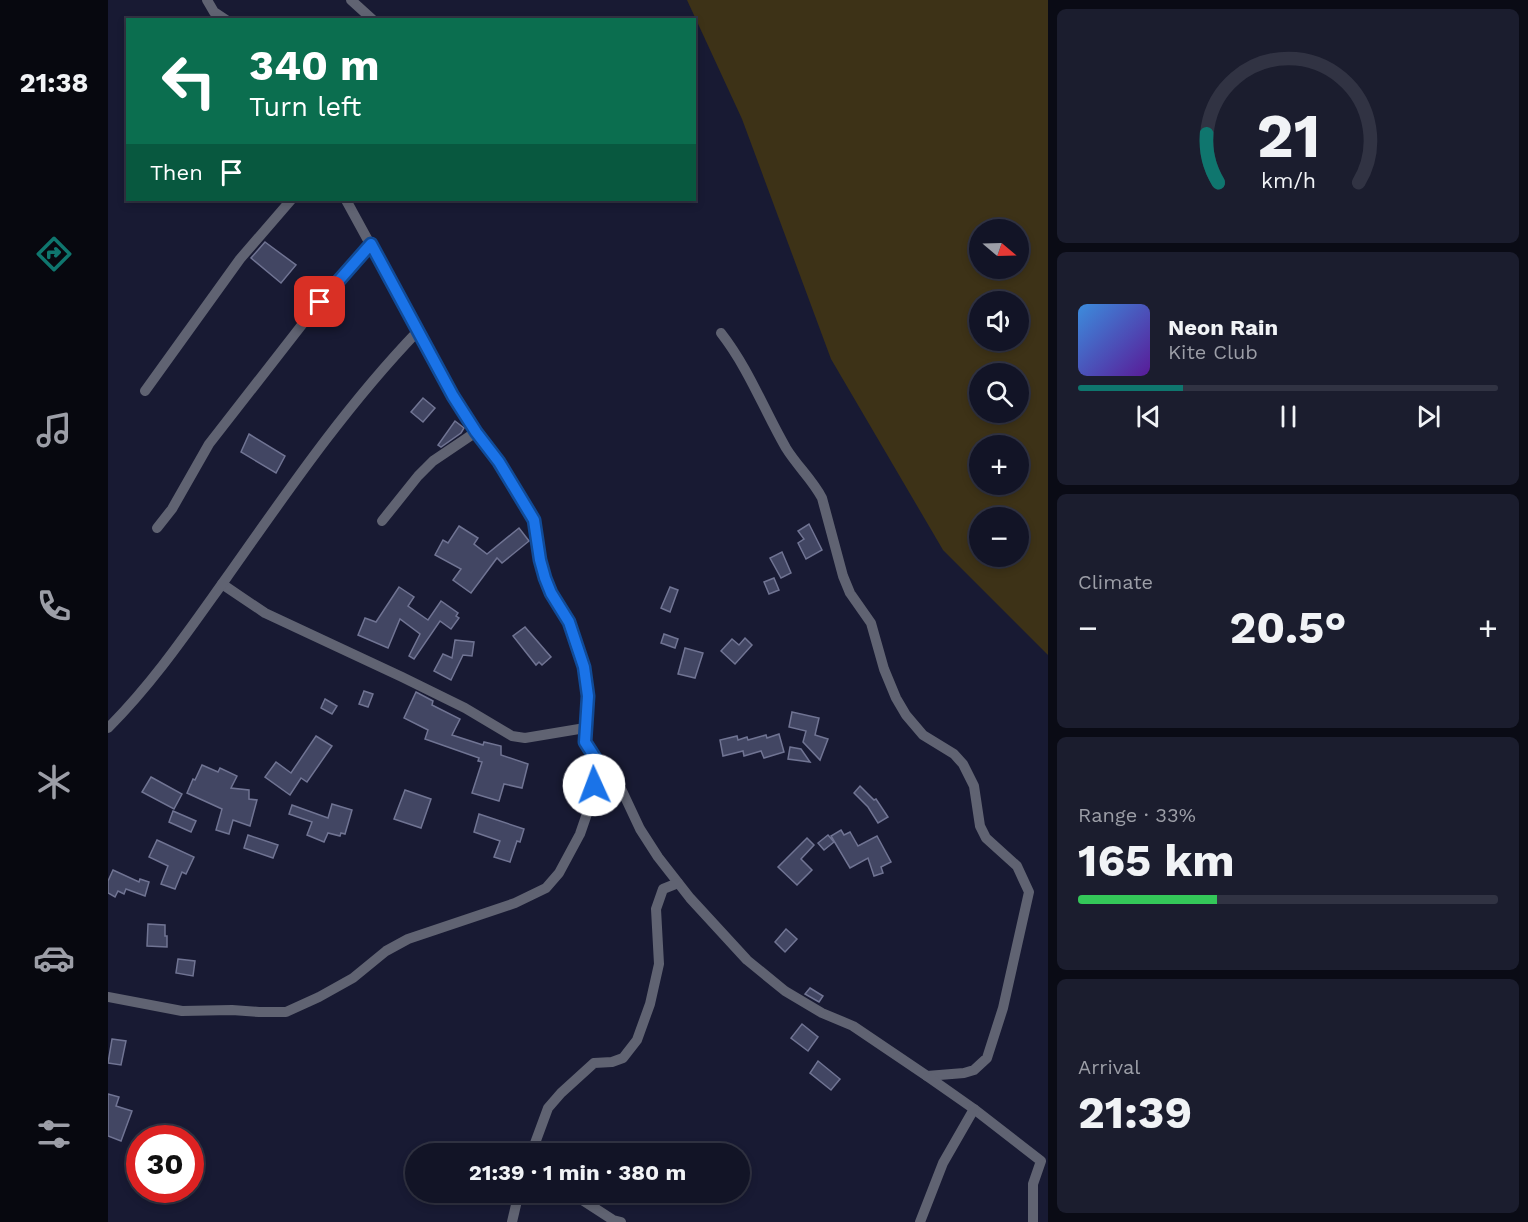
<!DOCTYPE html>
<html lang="en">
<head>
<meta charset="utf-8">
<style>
	body { margin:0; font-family:"Work Sans",sans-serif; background:#1b1d2e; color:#f1f3f6; height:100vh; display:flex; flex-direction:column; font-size:22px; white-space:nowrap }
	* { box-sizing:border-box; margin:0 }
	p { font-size:20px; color:#9c9ea7 }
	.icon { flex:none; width:33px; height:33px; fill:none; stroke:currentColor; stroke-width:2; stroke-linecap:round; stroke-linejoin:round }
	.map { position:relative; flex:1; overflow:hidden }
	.sheet { display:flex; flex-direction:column; gap:9px; padding:9px; background:#0a0b15; width:480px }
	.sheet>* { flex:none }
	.top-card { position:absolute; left:18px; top:18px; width:570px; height:183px; border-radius:0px; box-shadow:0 3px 9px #0003,0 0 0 2px #313343; background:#0b6e4f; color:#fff; overflow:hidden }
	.needle { width:39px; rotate:109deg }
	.tools { position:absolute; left:861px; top:219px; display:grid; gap:12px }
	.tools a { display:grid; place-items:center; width:60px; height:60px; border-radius:50%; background:#121426; box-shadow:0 3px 9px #0003,0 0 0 2px #313343; font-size:30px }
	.speed { position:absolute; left:18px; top:1125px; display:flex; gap:12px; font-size:30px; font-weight:700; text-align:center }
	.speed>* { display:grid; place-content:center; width:78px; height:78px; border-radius:50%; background:#121426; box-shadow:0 3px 9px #0003,0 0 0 2px #313343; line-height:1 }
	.speed .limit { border:9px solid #d22; background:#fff; color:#111 }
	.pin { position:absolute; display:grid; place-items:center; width:51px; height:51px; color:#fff; margin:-26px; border-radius:12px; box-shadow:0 3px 9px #0006 }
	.me { position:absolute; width:66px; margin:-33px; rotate:358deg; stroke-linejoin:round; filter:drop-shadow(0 0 4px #0008) }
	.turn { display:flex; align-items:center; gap:21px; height:126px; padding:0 24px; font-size:27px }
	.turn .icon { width:78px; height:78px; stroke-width:2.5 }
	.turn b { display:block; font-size:42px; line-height:51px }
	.then { display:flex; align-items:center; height:57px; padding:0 24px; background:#0003; gap:12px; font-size:22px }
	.big { font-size:45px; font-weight:700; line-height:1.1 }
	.sheet .card { flex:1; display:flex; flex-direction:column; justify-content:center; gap:9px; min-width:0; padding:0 21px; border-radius:9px; background:#1b1d2e }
	.sheet .dial { align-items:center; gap:0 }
	.dial svg { height:156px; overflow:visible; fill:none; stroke:#313343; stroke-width:7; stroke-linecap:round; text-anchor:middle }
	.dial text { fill:#f1f3f6; stroke:none }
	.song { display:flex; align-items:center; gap:18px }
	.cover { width:72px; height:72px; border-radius:9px; background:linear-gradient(135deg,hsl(210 70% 55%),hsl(270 70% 35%)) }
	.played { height:6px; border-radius:3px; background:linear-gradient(90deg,#0f766e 25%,#313343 25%) }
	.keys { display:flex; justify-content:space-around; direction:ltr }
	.heat { display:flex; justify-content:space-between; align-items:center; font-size:33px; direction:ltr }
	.charge { height:9px; border-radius:4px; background:linear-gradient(90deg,#34c759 33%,#313343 0) }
	.trip { position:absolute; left:297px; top:1143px; width:345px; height:60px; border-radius:30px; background:#121426; box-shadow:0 3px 9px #0003,0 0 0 2px #313343; font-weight:700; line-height:60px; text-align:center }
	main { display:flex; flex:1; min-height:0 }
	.tabs { display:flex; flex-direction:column; width:108px; justify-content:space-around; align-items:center; background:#07080f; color:#9c9ea7 }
	.tabs .icon { width:42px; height:42px }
	.tabs .current { color:#0f766e }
	.tabs b { font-size:27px; color:#f1f3f6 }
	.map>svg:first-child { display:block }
	.green { fill:#3d3217; fill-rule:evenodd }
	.building { fill:#424663; stroke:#707493; stroke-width:1.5 }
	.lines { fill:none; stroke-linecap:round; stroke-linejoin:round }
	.minor { stroke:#606372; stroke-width:10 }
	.route-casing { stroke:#114b97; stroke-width:15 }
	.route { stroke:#1a73e8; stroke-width:10 }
</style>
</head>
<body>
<main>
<nav class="tabs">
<b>21:38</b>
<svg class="icon current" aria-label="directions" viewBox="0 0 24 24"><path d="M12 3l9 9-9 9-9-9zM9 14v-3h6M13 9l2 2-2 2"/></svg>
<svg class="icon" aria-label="music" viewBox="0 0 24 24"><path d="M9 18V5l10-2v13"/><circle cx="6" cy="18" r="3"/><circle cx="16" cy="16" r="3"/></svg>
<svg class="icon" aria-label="phone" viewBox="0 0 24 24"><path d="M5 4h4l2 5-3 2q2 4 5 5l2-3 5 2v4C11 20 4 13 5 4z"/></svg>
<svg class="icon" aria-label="climate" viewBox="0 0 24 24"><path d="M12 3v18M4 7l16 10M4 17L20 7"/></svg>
<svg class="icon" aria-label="car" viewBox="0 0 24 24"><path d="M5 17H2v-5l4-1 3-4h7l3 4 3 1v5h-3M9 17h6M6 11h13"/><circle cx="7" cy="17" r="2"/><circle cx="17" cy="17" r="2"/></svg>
<svg class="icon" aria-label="filters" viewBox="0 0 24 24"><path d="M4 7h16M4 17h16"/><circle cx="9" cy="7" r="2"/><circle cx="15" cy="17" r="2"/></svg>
</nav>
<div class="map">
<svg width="940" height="1222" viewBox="0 0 940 1222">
	<rect width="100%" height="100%" fill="#181a33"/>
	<!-- green -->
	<path class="green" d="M579 0H940V655L835 550 723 359 634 119ZM872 230H910V268H872ZM872 302H910V340H872ZM872 374H910V412H872ZM872 446H910V484H872ZM872 518H910V556H872Z"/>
	<!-- building -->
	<g class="building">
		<polygon points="157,242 188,265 173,283 143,258"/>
		<polygon points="315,398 327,408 315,422 303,412"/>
		<polygon points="347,421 356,428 353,433 333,447 330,445"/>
		<polygon points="141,434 177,456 168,473 133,452"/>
		<polygon points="701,524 714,550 698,559 690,543 696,539 690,531"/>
		<polygon points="351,526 370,538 366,544 379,554 411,528 421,541 394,563 389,558 363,593 345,580 353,569 327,555 335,540 340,543"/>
		<polygon points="674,552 683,573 673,578 662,558"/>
		<polygon points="666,578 671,590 661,594 656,582"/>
		<polygon points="291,587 306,597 300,606 320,620 333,601 350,613 348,616 351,618 343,629 332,621 306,659 301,656 312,634 292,619 280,648 250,635 257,618 268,622"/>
		<polygon points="562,587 570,590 562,612 553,608"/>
		<polygon points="417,627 443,657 434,665 431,662 428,665 405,636"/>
		<polygon points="556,634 570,639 567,648 553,643"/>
		<polygon points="637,638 644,645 627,664 613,651 624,639 631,645"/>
		<polygon points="347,640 366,642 364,656 355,655 343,680 326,671 335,654 344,658"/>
		<polygon points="577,648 595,653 587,678 570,674"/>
		<polygon points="256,691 265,694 260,707 251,704"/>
		<polygon points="308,692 325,701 324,705 352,719 344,735 375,745 376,742 393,746 393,755 420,764 414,788 396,784 391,801 364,793 374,762 370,761 371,758 317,739 320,730 296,718"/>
		<polygon points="217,699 229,706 224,714 213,708"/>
		<polygon points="684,712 711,718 707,735 720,739 712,760 695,742 698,731 681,727"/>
		<polygon points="671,734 676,752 656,758 653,751 636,756 635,751 615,756 612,740 629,736 630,740 639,737 640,740 658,735 659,738"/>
		<polygon points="208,736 224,746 199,782 193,778 182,795 157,777 168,762 183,773"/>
		<polygon points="682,747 693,749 702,762 680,759"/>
		<polygon points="94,765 110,772 112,768 129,776 123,788 141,790 141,799 149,800 142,826 125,820 121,834 108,830 114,809 79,793 85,779 87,780"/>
		<polygon points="43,777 74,794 66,809 34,792"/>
		<polygon points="752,786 766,800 768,799 780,817 770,823 760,807 746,793"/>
		<polygon points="297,790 323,799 313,828 286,819"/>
		<polygon points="224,804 244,810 237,834 233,833 232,836 220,833 216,842 199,835 204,822 181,814 184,805 220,818"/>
		<polygon points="65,811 88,821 83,832 61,822"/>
		<polygon points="371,814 416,829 412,842 409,841 402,862 386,857 392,841 366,832"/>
		<polygon points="733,830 736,835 742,832 750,846 769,836 783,862 773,867 775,873 766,876 760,858 742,868 723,836"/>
		<polygon points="140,835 170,845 165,858 136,848"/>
		<polygon points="720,835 726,842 716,850 710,843"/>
		<polygon points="699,838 706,845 693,859 704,870 689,885 670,867"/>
		<polygon points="49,840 86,857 78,874 74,872 67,889 53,884 60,866 41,857"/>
		<polygon points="5,870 31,882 32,879 41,882 37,896 18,889 16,894 10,891 7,897 0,893 0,881"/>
		<polygon points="40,924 57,925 57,936 59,936 59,947 39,946"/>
		<polygon points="678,929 689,939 677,952 667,942"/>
		<polygon points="70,959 87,961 85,976 68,973"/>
		<polygon points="702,988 715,996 711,1002 697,994"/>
		<polygon points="694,1024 710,1037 700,1051 683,1038"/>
		<polygon points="4,1039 18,1041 13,1065 0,1063"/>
		<polygon points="710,1061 732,1079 723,1090 702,1073"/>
		<polygon points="0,1094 11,1097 8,1106 24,1111 13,1141 0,1136"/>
	</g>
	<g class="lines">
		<!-- minor -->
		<g class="minor">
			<polyline points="99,0 106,12 118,20"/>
			<polyline points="243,0 265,20"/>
			<path d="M613 333C641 369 656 410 678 448 689 466 704 479 714 498L735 576 742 593 763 623 776 669 788 698 798 715 815 735 846 754 855 764 866 786 872 826 878 838 909 866 921 892 895 1008 879 1058 866 1070 856 1073 819 1076"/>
			<polyline points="37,391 132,259 183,200"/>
			<polyline points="274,521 310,476 325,461 368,432"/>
			<polyline points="49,528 64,509 101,444 200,317 263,244"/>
			<polyline points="114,584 157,613 294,677 357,708 404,736 417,738 477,728"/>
			<path d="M0 728C46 682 81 630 119 577 179 492 237 407 309 332"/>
			<polyline points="491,764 502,771 509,780 532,829 550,857 582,898 639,960 677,991 714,1013 745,1026 819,1076 866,1109 933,1161 925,1184 925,1222"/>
			<polyline points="0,997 74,1011 124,1010 151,1012 178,1012 211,997 245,978 278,951 300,939 407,903 438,888 451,873 472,834 482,805 491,764 477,742 480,696 476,667 461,623 437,578 432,560 426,520 391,462 368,432 345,396 238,200"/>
			<polyline points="423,1154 440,1108 453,1093 486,1063 504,1062 515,1058 529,1040 542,1004 551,964 548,909 555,889 570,883"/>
			<polyline points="462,1192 505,1220 513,1222"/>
			<polyline points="404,1222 411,1192"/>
			<polyline points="812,1222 835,1163 866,1109"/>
		</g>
	</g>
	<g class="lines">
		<!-- route casing -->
		<g class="route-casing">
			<polyline id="route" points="212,302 263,244 345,396 368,432 391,462 426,520 432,560 437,578 443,593 461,622 476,667 480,696 477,742 491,764 486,785"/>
		</g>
		<!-- route -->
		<use href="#route" class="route"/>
	</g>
</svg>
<div class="tools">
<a><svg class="needle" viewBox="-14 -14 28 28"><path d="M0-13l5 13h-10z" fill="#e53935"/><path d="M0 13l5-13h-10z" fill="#9c9ea7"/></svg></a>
<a><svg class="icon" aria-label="sound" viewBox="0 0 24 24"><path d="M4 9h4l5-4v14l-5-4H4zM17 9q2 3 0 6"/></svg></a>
<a><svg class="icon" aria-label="search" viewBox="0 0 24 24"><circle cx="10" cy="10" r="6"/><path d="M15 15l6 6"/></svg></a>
<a>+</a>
<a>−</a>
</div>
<div class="speed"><div class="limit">30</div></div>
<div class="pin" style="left:212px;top:302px;background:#d93025"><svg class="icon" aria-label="arrive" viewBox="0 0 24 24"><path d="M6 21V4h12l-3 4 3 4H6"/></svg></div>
<svg class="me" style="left:486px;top:785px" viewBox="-20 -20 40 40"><circle r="19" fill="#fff"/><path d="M0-13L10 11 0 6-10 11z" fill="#1a73e8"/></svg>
<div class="trip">21:39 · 1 min · 380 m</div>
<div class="top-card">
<div class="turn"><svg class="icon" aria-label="left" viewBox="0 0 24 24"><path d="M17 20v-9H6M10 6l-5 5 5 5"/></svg><div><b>340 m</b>Turn left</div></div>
<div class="then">Then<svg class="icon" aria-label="arrive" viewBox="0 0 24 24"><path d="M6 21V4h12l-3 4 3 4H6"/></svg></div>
</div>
</div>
<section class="sheet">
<div class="card dial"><svg viewBox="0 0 100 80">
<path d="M14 69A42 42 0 1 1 86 69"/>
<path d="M14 69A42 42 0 0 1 8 44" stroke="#0f766e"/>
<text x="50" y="56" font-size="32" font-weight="700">21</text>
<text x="50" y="72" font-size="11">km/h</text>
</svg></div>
<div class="card">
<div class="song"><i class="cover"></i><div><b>Neon Rain</b><p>Kite Club</p></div></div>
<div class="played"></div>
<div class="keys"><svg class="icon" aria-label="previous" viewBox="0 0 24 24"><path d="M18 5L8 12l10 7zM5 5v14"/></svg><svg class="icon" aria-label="pause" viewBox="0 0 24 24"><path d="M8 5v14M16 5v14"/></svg><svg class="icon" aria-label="next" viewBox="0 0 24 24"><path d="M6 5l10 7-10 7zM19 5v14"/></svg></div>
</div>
<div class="card"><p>Climate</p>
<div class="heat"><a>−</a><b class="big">20.5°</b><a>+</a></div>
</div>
<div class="card"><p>Range · 33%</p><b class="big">165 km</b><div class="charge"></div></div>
<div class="card"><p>Arrival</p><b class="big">21:39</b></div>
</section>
</main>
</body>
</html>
